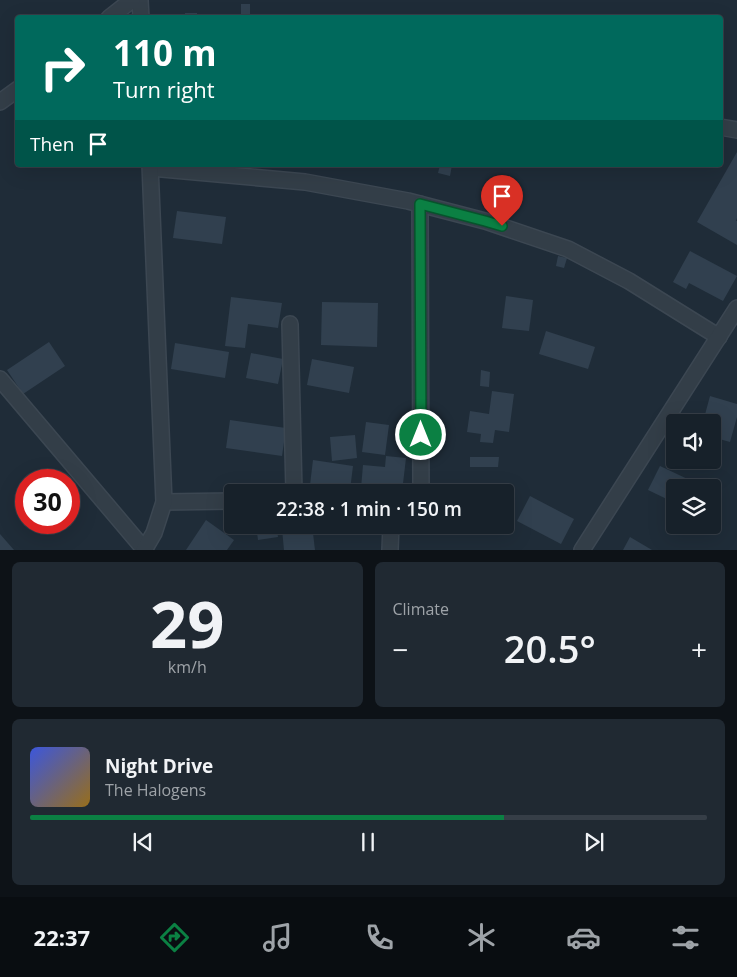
<!DOCTYPE html>
<html lang="en">
<head>
<meta charset="utf-8">
<style>
	body { margin:0; font-family:"Open Sans",sans-serif; background:#202932; color:#f1f3f6; height:100vh; display:flex; flex-direction:column; font-size:19px; white-space:nowrap }
	* { box-sizing:border-box; margin:0 }
	p { font-size:16px; color:#9ea3a8 }
	.icon { flex:none; width:28px; height:28px; fill:none; stroke:currentColor; stroke-width:2; stroke-linecap:round; stroke-linejoin:round }
	.map { position:relative; height:550px; overflow:hidden }
	.sheet { display:flex; flex-direction:column; gap:12px; padding:12px; background:#0d1217; flex:1 }
	.sheet>* { flex:none }
	.hud { position:absolute; left:15px; top:15px; width:708px; height:152px; border-radius:5px; box-shadow:0 5px 20px #0002,0 0 0 1px #363e47; background:#00695c; color:#fff; overflow:hidden }
	.controls { position:absolute; left:666px; top:414px; display:grid; gap:10px }
	.controls a { display:grid; place-items:center; width:55px; height:55px; border-radius:5px; background:#17212a; box-shadow:0 5px 20px #0002,0 0 0 1px #363e47; font-size:25px }
	.speed { position:absolute; left:15px; top:469px; display:flex; gap:10px; font-size:25px; font-weight:700; text-align:center }
	.speed>* { display:grid; place-content:center; width:65px; height:65px; border-radius:50%; background:#17212a; box-shadow:0 5px 20px #0002,0 0 0 1px #363e47; line-height:1 }
	.speed .limit { border:8px solid #d22; background:#fff; color:#111 }
	.pin { position:absolute; display:grid; place-items:center; width:42px; height:42px; color:#fff; margin:-51px -21px; border-radius:50% 50% 50% 0; rotate:-45deg; box-shadow:0 0 5px #0007 }
	.pin .icon { rotate:45deg }
	.me { position:absolute; width:55px; margin:-28px; rotate:0deg; stroke-linejoin:round; filter:drop-shadow(0 0 4px #0008) }
	.turn { display:flex; align-items:center; gap:18px; height:105px; padding:0 15px; font-size:22px }
	.turn .icon { width:65px; height:65px; stroke-width:2.5 }
	.turn b { display:block; font-size:35px; line-height:42px }
	.then { display:flex; align-items:center; height:48px; padding:0 15px; background:#0003; gap:10px; font-size:19px }
	.big { font-size:38px; font-weight:600; line-height:1.1 }
	.sheet .tile { flex:1; display:flex; flex-direction:column; justify-content:center; gap:8px; min-width:0; padding:0 18px; border-radius:8px; background:#202932 }
	.sheet .dial { align-items:center; gap:0 }
	.dial b { font-size:65px; line-height:1 }
	.song { display:flex; align-items:center; gap:15px }
	.cover { width:60px; height:60px; border-radius:8px; background:linear-gradient(135deg,hsl(230 70% 55%),hsl(40 70% 35%)) }
	.played { height:5px; border-radius:2px; background:linear-gradient(90deg,#0b8043 70%,#363e47 70%) }
	.keys { display:flex; justify-content:space-around; direction:ltr }
	.heat { display:flex; justify-content:space-between; align-items:center; font-size:28px; direction:ltr }
	.sheet .tiles { flex:1; display:grid; gap:12px; grid-template-columns:1fr 1fr }
	.tile:last-child { grid-column:span 2 }
	.trip { position:absolute; left:224px; top:484px; width:290px; height:50px; border-radius:5px; background:#17212a; box-shadow:0 5px 20px #0002,0 0 0 1px #363e47; font-weight:600; line-height:50px; text-align:center }
	.tabs { display:flex; height:80px; justify-content:space-around; align-items:center; background:#090d11; color:#9ea3a8 }
	.tabs .icon { width:35px; height:35px }
	.tabs .on { color:#0b8043 }
	.tabs b { font-size:22px; color:#f1f3f6 }
	.map>svg:first-child { display:block }
	.building { fill:#31404f }
	.lines { fill:none; stroke-linecap:round; stroke-linejoin:round }
	.minor-casing { stroke:#3c4752; stroke-width:18 }
	.minor { stroke:#333e48; stroke-width:15 }
	.route-casing { stroke:#07532c; stroke-width:12 }
	.route { stroke:#0b8043; stroke-width:9 }
</style>
</head>
<body>
<div class="map">
<svg width="737" height="550" viewBox="0 0 737 550">
	<rect width="100%" height="100%" fill="#1f2c38"/>
	<!-- building -->
	<g class="building">
		<rect x="241" y="4" width="9" height="10"/>
		<rect x="185" y="13" width="12" height="5"/>
		<polygon points="737,152 737,218 736,221 737,221 737,245 697,222"/>
		<polygon points="440,165 452,165 450,176 438,173"/>
		<polygon points="177,211 226,217 222,244 173,238"/>
		<polygon points="690,251 737,276 723,301 689,283 686,289 673,282"/>
		<polygon points="558,256 567,258 564,268 556,266"/>
		<polygon points="506,296 533,300 529,331 502,328"/>
		<polygon points="231,297 282,303 278,328 248,324 245,348 225,346"/>
		<polygon points="322,302 378,303 377,347 321,345"/>
		<polygon points="546,331 595,347 588,369 539,354"/>
		<polygon points="49,342 65,366 23,394 7,370"/>
		<polygon points="175,343 229,352 225,378 171,369"/>
		<polygon points="251,353 283,359 278,384 246,378"/>
		<polygon points="312,359 354,367 349,393 307,385"/>
		<polygon points="481,370 490,372 489,387 480,386"/>
		<polygon points="492,391 514,394 509,432 495,430 493,443 480,442 481,434 467,432 470,411 489,414"/>
		<polygon points="710,396 737,404 737,417 730,442 712,437 712,422 703,422"/>
		<polygon points="230,420 286,428 282,456 226,448"/>
		<polygon points="366,422 389,425 385,455 362,452"/>
		<polygon points="355,435 357,458 332,461 330,437"/>
		<polygon points="386,456 406,458 402,492 361,488 363,465 385,467"/>
		<polygon points="470,457 499,457 498,467 470,467"/>
		<polygon points="313,460 353,466 350,490 310,485"/>
		<polygon points="660,466 696,483 694,488 675,488 675,503 648,490"/>
		<polygon points="530,496 574,519 561,544 517,521"/>
		<polygon points="206,520 234,540 227,550 186,550"/>
		<polygon points="256,525 276,525 278,537 258,540"/>
		<polygon points="312,525 315,550 284,550 282,529"/>
		<polygon points="0,534 14,550 0,550"/>
		<polygon points="630,537 652,550 623,550"/>
	</g>
	<g class="lines">
		<!-- minor casing -->
		<g class="minor-casing">
			<g id="minor">
				<polyline points="140,0 141,18"/>
				<polyline points="109,18 132,0"/>
				<polyline points="0,102 18,89"/>
				<polyline points="720,127 737,130"/>
				<polyline points="151,168 305,182 408,201 485,221 568,249 629,281 719,337"/>
				<polyline points="420,204 421,492"/>
				<polyline points="290,324 294,492"/>
				<polyline points="0,379 144,549"/>
				<polyline points="164,502 232,501"/>
				<polyline points="144,550 154,533 164,502 150,165"/>
				<polyline points="390,550 391,525"/>
				<polyline points="582,550 737,308"/>
			</g>
		</g>
		<!-- minor -->
		<use href="#minor" class="minor"/>
	</g>
	<g class="lines">
		<!-- route casing -->
		<g class="route-casing">
			<polyline id="route" points="421,435 420,204 485,221 502,226"/>
		</g>
		<!-- route -->
		<use href="#route" class="route"/>
	</g>
</svg>
<div class="controls">
<a><svg class="icon" aria-label="sound" viewBox="0 0 24 24"><path d="M4 9h4l5-4v14l-5-4H4zM17 9q2 3 0 6"/></svg></a>
<a><svg class="icon" aria-label="layers" viewBox="0 0 24 24"><path d="M12 4l9 5-9 5-9-5zM3 14l9 5 9-5"/></svg></a>
</div>
<div class="speed"><div class="limit">30</div></div>
<div class="pin" style="left:502px;top:226px;background:#d93025"><svg class="icon" aria-label="arrive" viewBox="0 0 24 24"><path d="M6 21V4h12l-3 4 3 4H6"/></svg></div>
<svg class="me" style="left:421px;top:435px" viewBox="-20 -20 40 40"><circle r="17" fill="#0b8043" stroke="#fff" stroke-width="3"/><path d="M0-11L8 9 0 5-8 9z" fill="#fff"/></svg>
<div class="trip">22:38 · 1 min · 150 m</div>
<div class="hud">
<div class="turn"><svg class="icon" aria-label="right" viewBox="0 0 24 24"><path d="M7 20v-9h11M14 6l5 5-5 5"/></svg><div><b>110 m</b>Turn right</div></div>
<div class="then">Then<svg class="icon" aria-label="arrive" viewBox="0 0 24 24"><path d="M6 21V4h12l-3 4 3 4H6"/></svg></div>
</div>
</div>
<section class="sheet">
<div class="tiles">
<div class="tile dial"><b>29</b><p>km/h</p></div>
<div class="tile"><p>Climate</p>
<div class="heat"><a>−</a><b class="big">20.5°</b><a>+</a></div>
</div>
<div class="tile">
<div class="song"><i class="cover"></i><div><b>Night Drive</b><p>The Halogens</p></div></div>
<div class="played"></div>
<div class="keys"><svg class="icon" aria-label="previous" viewBox="0 0 24 24"><path d="M18 5L8 12l10 7zM5 5v14"/></svg><svg class="icon" aria-label="pause" viewBox="0 0 24 24"><path d="M8 5v14M16 5v14"/></svg><svg class="icon" aria-label="next" viewBox="0 0 24 24"><path d="M6 5l10 7-10 7zM19 5v14"/></svg></div>
</div>
</div>
</section>
<nav class="tabs">
<b>22:37</b>
<svg class="icon on" aria-label="directions" viewBox="0 0 24 24"><path d="M12 3l9 9-9 9-9-9zM9 14v-3h6M13 9l2 2-2 2"/></svg>
<svg class="icon" aria-label="music" viewBox="0 0 24 24"><path d="M9 18V5l10-2v13"/><circle cx="6" cy="18" r="3"/><circle cx="16" cy="16" r="3"/></svg>
<svg class="icon" aria-label="phone" viewBox="0 0 24 24"><path d="M5 4h4l2 5-3 2q2 4 5 5l2-3 5 2v4C11 20 4 13 5 4z"/></svg>
<svg class="icon" aria-label="climate" viewBox="0 0 24 24"><path d="M12 3v18M4 7l16 10M4 17L20 7"/></svg>
<svg class="icon" aria-label="car" viewBox="0 0 24 24"><path d="M5 17H2v-5l4-1 3-4h7l3 4 3 1v5h-3M9 17h6M6 11h13"/><circle cx="7" cy="17" r="2"/><circle cx="17" cy="17" r="2"/></svg>
<svg class="icon" aria-label="filters" viewBox="0 0 24 24"><path d="M4 7h16M4 17h16"/><circle cx="9" cy="7" r="2"/><circle cx="15" cy="17" r="2"/></svg>
</nav>
</body>
</html>
